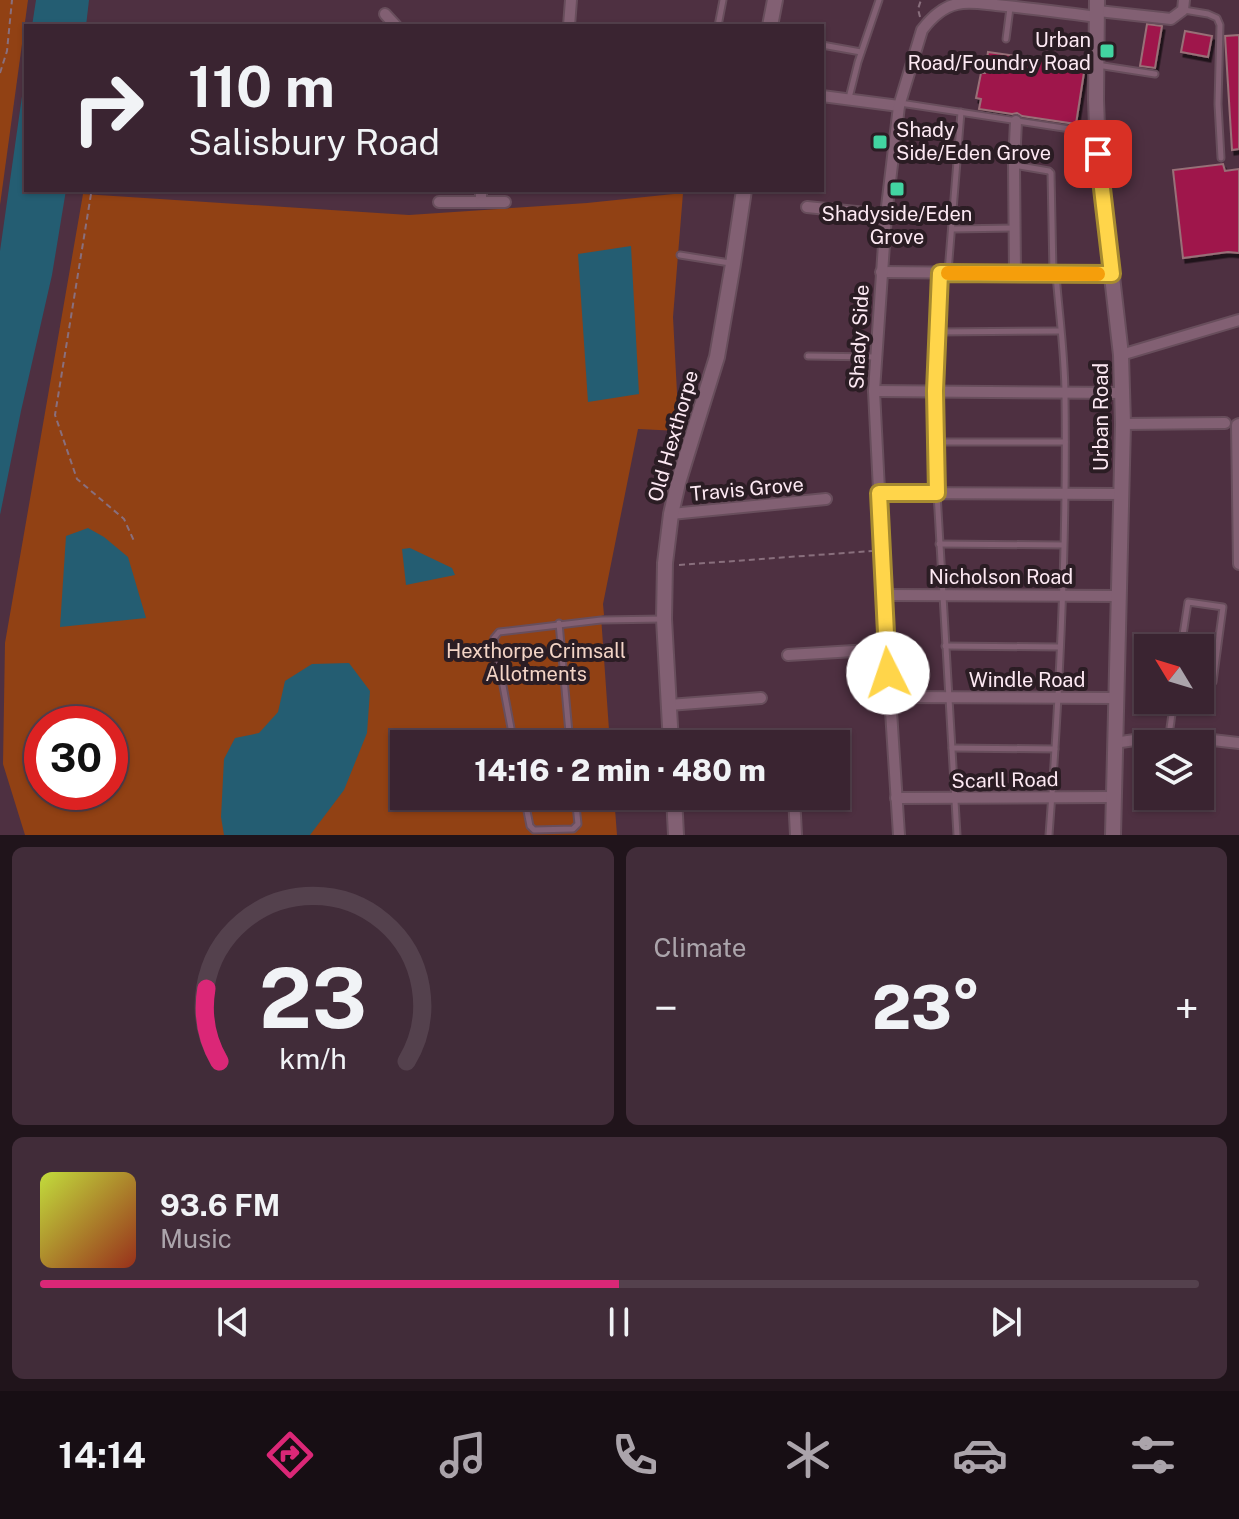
<!DOCTYPE html>
<html lang="en">
<head>
<meta charset="utf-8">
<style>
	body { margin:0; font-family:"Public Sans",sans-serif; background:#412c39; color:#f1f3f6; height:100vh; display:flex; flex-direction:column; font-size:30px; white-space:nowrap }
	* { box-sizing:border-box; margin:0 }
	p { font-size:26px; color:#aba4ab }
	.icon { flex:none; width:44px; height:44px; fill:none; stroke:currentColor; stroke-width:2; stroke-linecap:round; stroke-linejoin:round }
	.map { position:relative; height:835px; overflow:hidden }
	.side { display:flex; flex-direction:column; gap:12px; padding:12px; background:#20141b; flex:1 }
	.side>* { flex:none }
	.banner { position:absolute; left:24px; top:24px; width:800px; height:168px; border-radius:0px; box-shadow:0 2px 6px #0004,0 0 0 2px #54414d; background:#3a2431; color:#f1f3f6; overflow:hidden }
	.needle { width:52px; rotate:308deg }
	.fabs { position:absolute; left:1134px; top:634px; display:grid; gap:16px }
	.fabs a { display:grid; place-items:center; width:80px; height:80px; border-radius:0px; background:#3a2431; box-shadow:0 2px 6px #0004,0 0 0 2px #54414d; font-size:40px }
	.speed { position:absolute; left:24px; top:706px; display:flex; gap:16px; font-size:40px; font-weight:700; text-align:center }
	.speed>* { display:grid; place-content:center; width:104px; height:104px; border-radius:50%; background:#3a2431; box-shadow:0 2px 6px #0004,0 0 0 2px #54414d; line-height:1 }
	.speed .limit { border:12px solid #d22; background:#fff; color:#111 }
	.pin { position:absolute; display:grid; place-items:center; width:68px; height:68px; color:#fff; margin:-34px; border-radius:16px; box-shadow:0 4px 12px #0006 }
	.me { position:absolute; width:88px; margin:-44px; rotate:356deg; stroke-linejoin:round; filter:drop-shadow(0 0 6px #0008) }
	.turn { display:flex; align-items:center; gap:28px; height:168px; padding:0 32px; font-size:36px }
	.turn .icon { width:104px; height:104px; stroke-width:2.5 }
	.turn b { display:block; font-size:56px; line-height:68px }
	.big { font-size:60px; font-weight:800; line-height:1.1 }
	.side .card { flex:1; display:flex; flex-direction:column; justify-content:center; gap:12px; min-width:0; padding:0 28px; border-radius:12px; background:#412c39 }
	.side .dial { align-items:center; gap:0 }
	.dial svg { height:208px; overflow:visible; fill:none; stroke:#54414d; stroke-width:7; stroke-linecap:round; text-anchor:middle }
	.dial text { fill:#f1f3f6; stroke:none }
	.song { display:flex; align-items:center; gap:24px }
	.cover { width:96px; height:96px; border-radius:12px; background:linear-gradient(135deg,hsl(70 70% 55%),hsl(10 70% 35%)) }
	.played { height:8px; border-radius:4px; background:linear-gradient(90deg,#db2777 50%,#54414d 50%) }
	.keys { display:flex; justify-content:space-around; direction:ltr }
	.heat { display:flex; justify-content:space-between; align-items:center; font-size:44px; direction:ltr }
	.side .tiles { flex:1; display:grid; gap:12px; grid-template-columns:1fr 1fr }
	.card:last-child { grid-column:span 2 }
	.trip { position:absolute; left:390px; top:730px; width:460px; height:80px; border-radius:0px; background:#3a2431; box-shadow:0 2px 6px #0004,0 0 0 2px #54414d; font-weight:800; line-height:80px; text-align:center }
	.tabs { display:flex; height:128px; justify-content:space-around; align-items:center; background:#170e14; color:#aba4ab }
	.tabs .icon { width:56px; height:56px }
	.tabs .selected { color:#db2777 }
	.tabs b { font-size:36px; color:#f1f3f6 }
	.map>svg:first-child { display:block }
	.green { fill:#914114; fill-rule:evenodd }
	.water { fill:#245d72 }
	.building { fill:#9f194c; stroke:#987078; stroke-width:2; filter:url(#shadow) }
	.lines { fill:none; stroke-linecap:round; stroke-linejoin:round }
	.lane-casing { stroke:#684e5c; stroke-width:9 }
	.street-casing { stroke:#684e5c; stroke-width:14 }
	.secondary-casing { stroke:#684e5c; stroke-width:18 }
	.path { stroke:#896f7d; stroke-width:2; stroke-dasharray:6 4; stroke-linecap:butt }
	.lane { stroke:#826073; stroke-width:5 }
	.street { stroke:#826073; stroke-width:10 }
	.secondary { stroke:#826073; stroke-width:14 }
	.route-casing { stroke:#a68a30; stroke-width:20 }
	.route { stroke:#ffd54a; stroke-width:14 }
	.slow { stroke:#f59e0b; stroke-width:14 }
	.poi-dot { fill:#42d4a1; stroke:#2b1d24; stroke-width:3 }
	.labels { text-anchor:middle; dominant-baseline:central; stroke-width:8; stroke-linejoin:round; paint-order:stroke }
	.poi-label { font-size:20px; fill:#fde9f3; stroke:#2b1d24; text-anchor:end }
	.street-label { font-size:20px; fill:#fde9f3; stroke:#2b1d24 }
	.park-label { font-size:20px; fill:#f3d4c6; stroke:#2b1d24 }
</style>
</head>
<body>
<div class="map">
<svg width="1239" height="835" viewBox="0 0 1239 835">
	<defs>
		<filter id="shadow"><feDropShadow dx="2.5" dy="4.5" stdDeviation="0" flood-color="#0009"/></filter>
	</defs>
	<rect width="100%" height="100%" fill="#4e3041"/>
	<!-- green -->
	<g class="green">
		<polygon points="0,0 28,0 0,205"/>
		<path d="M683 193 673 317 679 431 638 429 603 604 604 615 601 616 610 744H404V796H614L617 835H25L3 764 5 643 83 194 409 215 587 203ZM42 724H110V792H42Z"/>
	</g>
	<!-- water -->
	<g class="water">
		<polygon points="36,0 89,0 86,26 32,26"/>
		<polygon points="26,68 26,190 66,190 52,275 21,411 0,515 0,251"/>
		<polygon points="631,246 639,394 588,402 578,254"/>
		<polygon points="88,528 104,537 128,557 146,618 60,627 66,536"/>
		<polygon points="410,548 452,568 455,575 406,585 402,549"/>
		<polygon points="349,663 370,691 367,733 344,790 310,835 224,835 221,817 224,759 235,738 259,733 278,712 285,681 312,664"/>
	</g>
	<!-- building -->
	<g class="building">
		<polygon points="1147,24 1162,26 1155,68 1140,66"/>
		<polygon points="1185,31 1212,36 1208,57 1181,52"/>
		<polygon points="1239,35 1239,149 1232,150 1225,36"/>
		<polygon points="988,52 1085,66 1076,124 1022,116 1017,113 1012,114 979,109 981,99 976,98 981,73 985,73"/>
		<polygon points="1223,164 1225,171 1239,169 1239,253 1228,252 1183,258 1173,170"/>
	</g>
	<g class="lines">
		<!-- lane casing -->
		<g class="lane-casing">
			<g id="lane">
				<polyline points="1184,10 1208,14 1217,18 1220,25 1218,104 1221,158"/>
				<polyline points="718,26 723,0"/>
				<polyline points="1006,39 1010,8"/>
				<polyline points="822,45 861,52"/>
				<polyline points="1097,65 1155,74"/>
				<polyline points="849,98 858,62 879,0"/>
				<polyline points="900,103 1096,133"/>
				<polyline points="1014,165 1049,171 1051,173 1053,273"/>
				<polyline points="952,229 1015,228"/>
				<polyline points="680,255 730,263"/>
				<polyline points="948,272 961,112"/>
				<polyline points="940,274 935,391 937,493 957,835"/>
				<polyline points="938,332 1060,331"/>
				<polyline points="808,356 876,357"/>
				<polyline points="936,442 1065,442"/>
				<polyline points="939,544 1063,545"/>
				<polyline points="559,623 570,744"/>
				<polyline points="945,646 1060,647"/>
				<polyline points="1181,648 1188,602 1223,607 1213,682 1200,680"/>
				<polyline points="1169,735 1174,700"/>
				<polyline points="514,744 494,638 499,632 601,620 663,619"/>
				<polyline points="952,748 1055,749"/>
				<polyline points="524,796 530,826 534,830 573,829 578,824 575,796"/>
				<path d="M1049 835C1060 689 1067 542 1065 396 1065 355 1059 314 1056 274"/>
			</g>
		</g>
		<!-- street casing -->
		<g class="street-casing">
			<g id="street">
				<polyline points="1098,11 1171,19 1183,10 1184,0"/>
				<polyline points="385,14 396,26"/>
				<polyline points="569,26 571,0"/>
				<polyline points="822,96 899,106"/>
				<polyline points="439,202 481,202 481,190"/>
				<polyline points="481,202 505,202"/>
				<polyline points="807,207 886,215"/>
				<polyline points="881,272 1112,274"/>
				<polyline points="1015,274 1014,165 1016,121"/>
				<polyline points="1121,355 1239,320"/>
				<polyline points="874,391 1121,393"/>
				<polyline points="1123,424 1225,423"/>
				<polyline points="1239,424 1237,425 1239,564"/>
				<polyline points="879,493 1121,494"/>
				<polyline points="671,514 826,499"/>
				<polyline points="884,595 1118,596"/>
				<polyline points="788,655 887,649"/>
				<polyline points="890,697 1115,698"/>
				<polyline points="669,705 761,698"/>
				<polyline points="1114,743 1169,735 1239,743"/>
				<polyline points="794,796 796,835"/>
				<polyline points="896,798 1114,797"/>
				<path d="M899 835 887 649 874 391 886 215 899 106 922 30C931 18 943 7 957 4 970 1 984 4 996 5 1030 8 1064 13 1098 17"/>
			</g>
		</g>
		<!-- secondary casing -->
		<g class="secondary-casing">
			<g id="secondary">
				<polyline points="1097,0 1096,100 1098,154 1121,355 1123,424 1113,835"/>
				<polyline points="770,26 775,0"/>
				<polyline points="671,744 664,619 665,563 671,514 678,483 717,357 733,264 744,190"/>
				<polyline points="674,796 676,835"/>
			</g>
		</g>
		<!-- path -->
		<g class="path">
			<polyline points="920,17 918,9 921,0"/>
			<polyline points="0,73 7,51 12,0"/>
			<polyline points="91,194 55,415 77,479 124,519 134,541"/>
			<polyline points="679,565 872,551"/>
		</g>
		<!-- lane -->
		<use href="#lane" class="lane"/>
		<!-- street -->
		<use href="#street" class="street"/>
		<!-- secondary -->
		<use href="#secondary" class="secondary"/>
	</g>
	<g class="lines">
		<!-- route casing -->
		<g class="route-casing">
			<polyline id="route" points="888,673 879,493 937,493 935,391 940,273 1112,274 1098,154"/>
		</g>
		<!-- route -->
		<use href="#route" class="route"/>
		<!-- slow -->
		<polyline class="slow" points="948,273 1098,274"/>
	</g>
	<!-- markers -->
	<g class="poi-dot">
		<rect x="1099" y="43" width="16" height="16" rx="4"/>
		<rect x="872" y="134" width="16" height="16" rx="4"/>
		<rect x="889" y="181" width="16" height="16" rx="4"/>
	</g>
	<g class="labels">
		<!-- poi labels -->
		<g class="poi-label">
			<text x="1091" y="40">Urban<tspan x="1091" dy="23">Road/Foundry Road</tspan></text>
			<text x="896" y="130" text-anchor="start">Shady<tspan x="896" dy="23">Side/Eden Grove</tspan></text>
			<text x="897" y="214" text-anchor="middle">Shadyside/Eden<tspan x="897" dy="23">Grove</tspan></text>
		</g>
		<!-- street labels -->
		<g class="street-label">
			<text transform="translate(859 337) rotate(-87)">Shady Side</text>
			<text transform="translate(1101 417) rotate(-90)">Urban Road</text>
			<text transform="translate(673 436) rotate(-74)">Old Hexthorpe</text>
			<text transform="translate(747 489) rotate(-5)">Travis Grove</text>
			<text x="1001" y="577">Nicholson Road</text>
			<text x="1027" y="680">Windle Road</text>
			<text transform="translate(1005 780) rotate(-1)">Scarll Road</text>
		</g>
		<!-- park labels -->
		<g class="park-label">
			<text x="536" y="651">Hexthorpe Crimsall<tspan x="536" dy="23">Allotments</tspan></text>
		</g>
	</g>
</svg>
<div class="fabs">
<a><svg class="needle" viewBox="-14 -14 28 28"><path d="M0-13l5 13h-10z" fill="#e53935"/><path d="M0 13l5-13h-10z" fill="#aba4ab"/></svg></a>
<a><svg class="icon" aria-label="layers" viewBox="0 0 24 24"><path d="M12 4l9 5-9 5-9-5zM3 14l9 5 9-5"/></svg></a>
</div>
<div class="speed"><div class="limit">30</div></div>
<div class="pin" style="left:1098px;top:154px;background:#d93025"><svg class="icon" aria-label="arrive" viewBox="0 0 24 24"><path d="M6 21V4h12l-3 4 3 4H6"/></svg></div>
<svg class="me" style="left:888px;top:673px" viewBox="-20 -20 40 40"><circle r="19" fill="#fff"/><path d="M0-13L10 11 0 6-10 11z" fill="#ffd54a"/></svg>
<div class="trip">14:16 · 2 min · 480 m</div>
<div class="banner">
<div class="turn"><svg class="icon" aria-label="right" viewBox="0 0 24 24"><path d="M7 20v-9h11M14 6l5 5-5 5"/></svg><div><b>110 m</b>Salisbury Road</div></div>
</div>
</div>
<section class="side">
<div class="tiles">
<div class="card dial"><svg viewBox="0 0 100 80">
<path d="M14 69A42 42 0 1 1 86 69"/>
<path d="M14 69A42 42 0 0 1 9 41" stroke="#db2777"/>
<text x="50" y="56" font-size="32" font-weight="700">23</text>
<text x="50" y="72" font-size="11">km/h</text>
</svg></div>
<div class="card"><p>Climate</p>
<div class="heat"><a>−</a><b class="big">23°</b><a>+</a></div>
</div>
<div class="card">
<div class="song"><i class="cover"></i><div><b>93.6 FM</b><p>Music</p></div></div>
<div class="played"></div>
<div class="keys"><svg class="icon" aria-label="previous" viewBox="0 0 24 24"><path d="M18 5L8 12l10 7zM5 5v14"/></svg><svg class="icon" aria-label="pause" viewBox="0 0 24 24"><path d="M8 5v14M16 5v14"/></svg><svg class="icon" aria-label="next" viewBox="0 0 24 24"><path d="M6 5l10 7-10 7zM19 5v14"/></svg></div>
</div>
</div>
</section>
<nav class="tabs">
<b>14:14</b>
<svg class="icon selected" aria-label="directions" viewBox="0 0 24 24"><path d="M12 3l9 9-9 9-9-9zM9 14v-3h6M13 9l2 2-2 2"/></svg>
<svg class="icon" aria-label="music" viewBox="0 0 24 24"><path d="M9 18V5l10-2v13"/><circle cx="6" cy="18" r="3"/><circle cx="16" cy="16" r="3"/></svg>
<svg class="icon" aria-label="phone" viewBox="0 0 24 24"><path d="M5 4h4l2 5-3 2q2 4 5 5l2-3 5 2v4C11 20 4 13 5 4z"/></svg>
<svg class="icon" aria-label="climate" viewBox="0 0 24 24"><path d="M12 3v18M4 7l16 10M4 17L20 7"/></svg>
<svg class="icon" aria-label="car" viewBox="0 0 24 24"><path d="M5 17H2v-5l4-1 3-4h7l3 4 3 1v5h-3M9 17h6M6 11h13"/><circle cx="7" cy="17" r="2"/><circle cx="17" cy="17" r="2"/></svg>
<svg class="icon" aria-label="filters" viewBox="0 0 24 24"><path d="M4 7h16M4 17h16"/><circle cx="9" cy="7" r="2"/><circle cx="15" cy="17" r="2"/></svg>
</nav>
</body>
</html>
